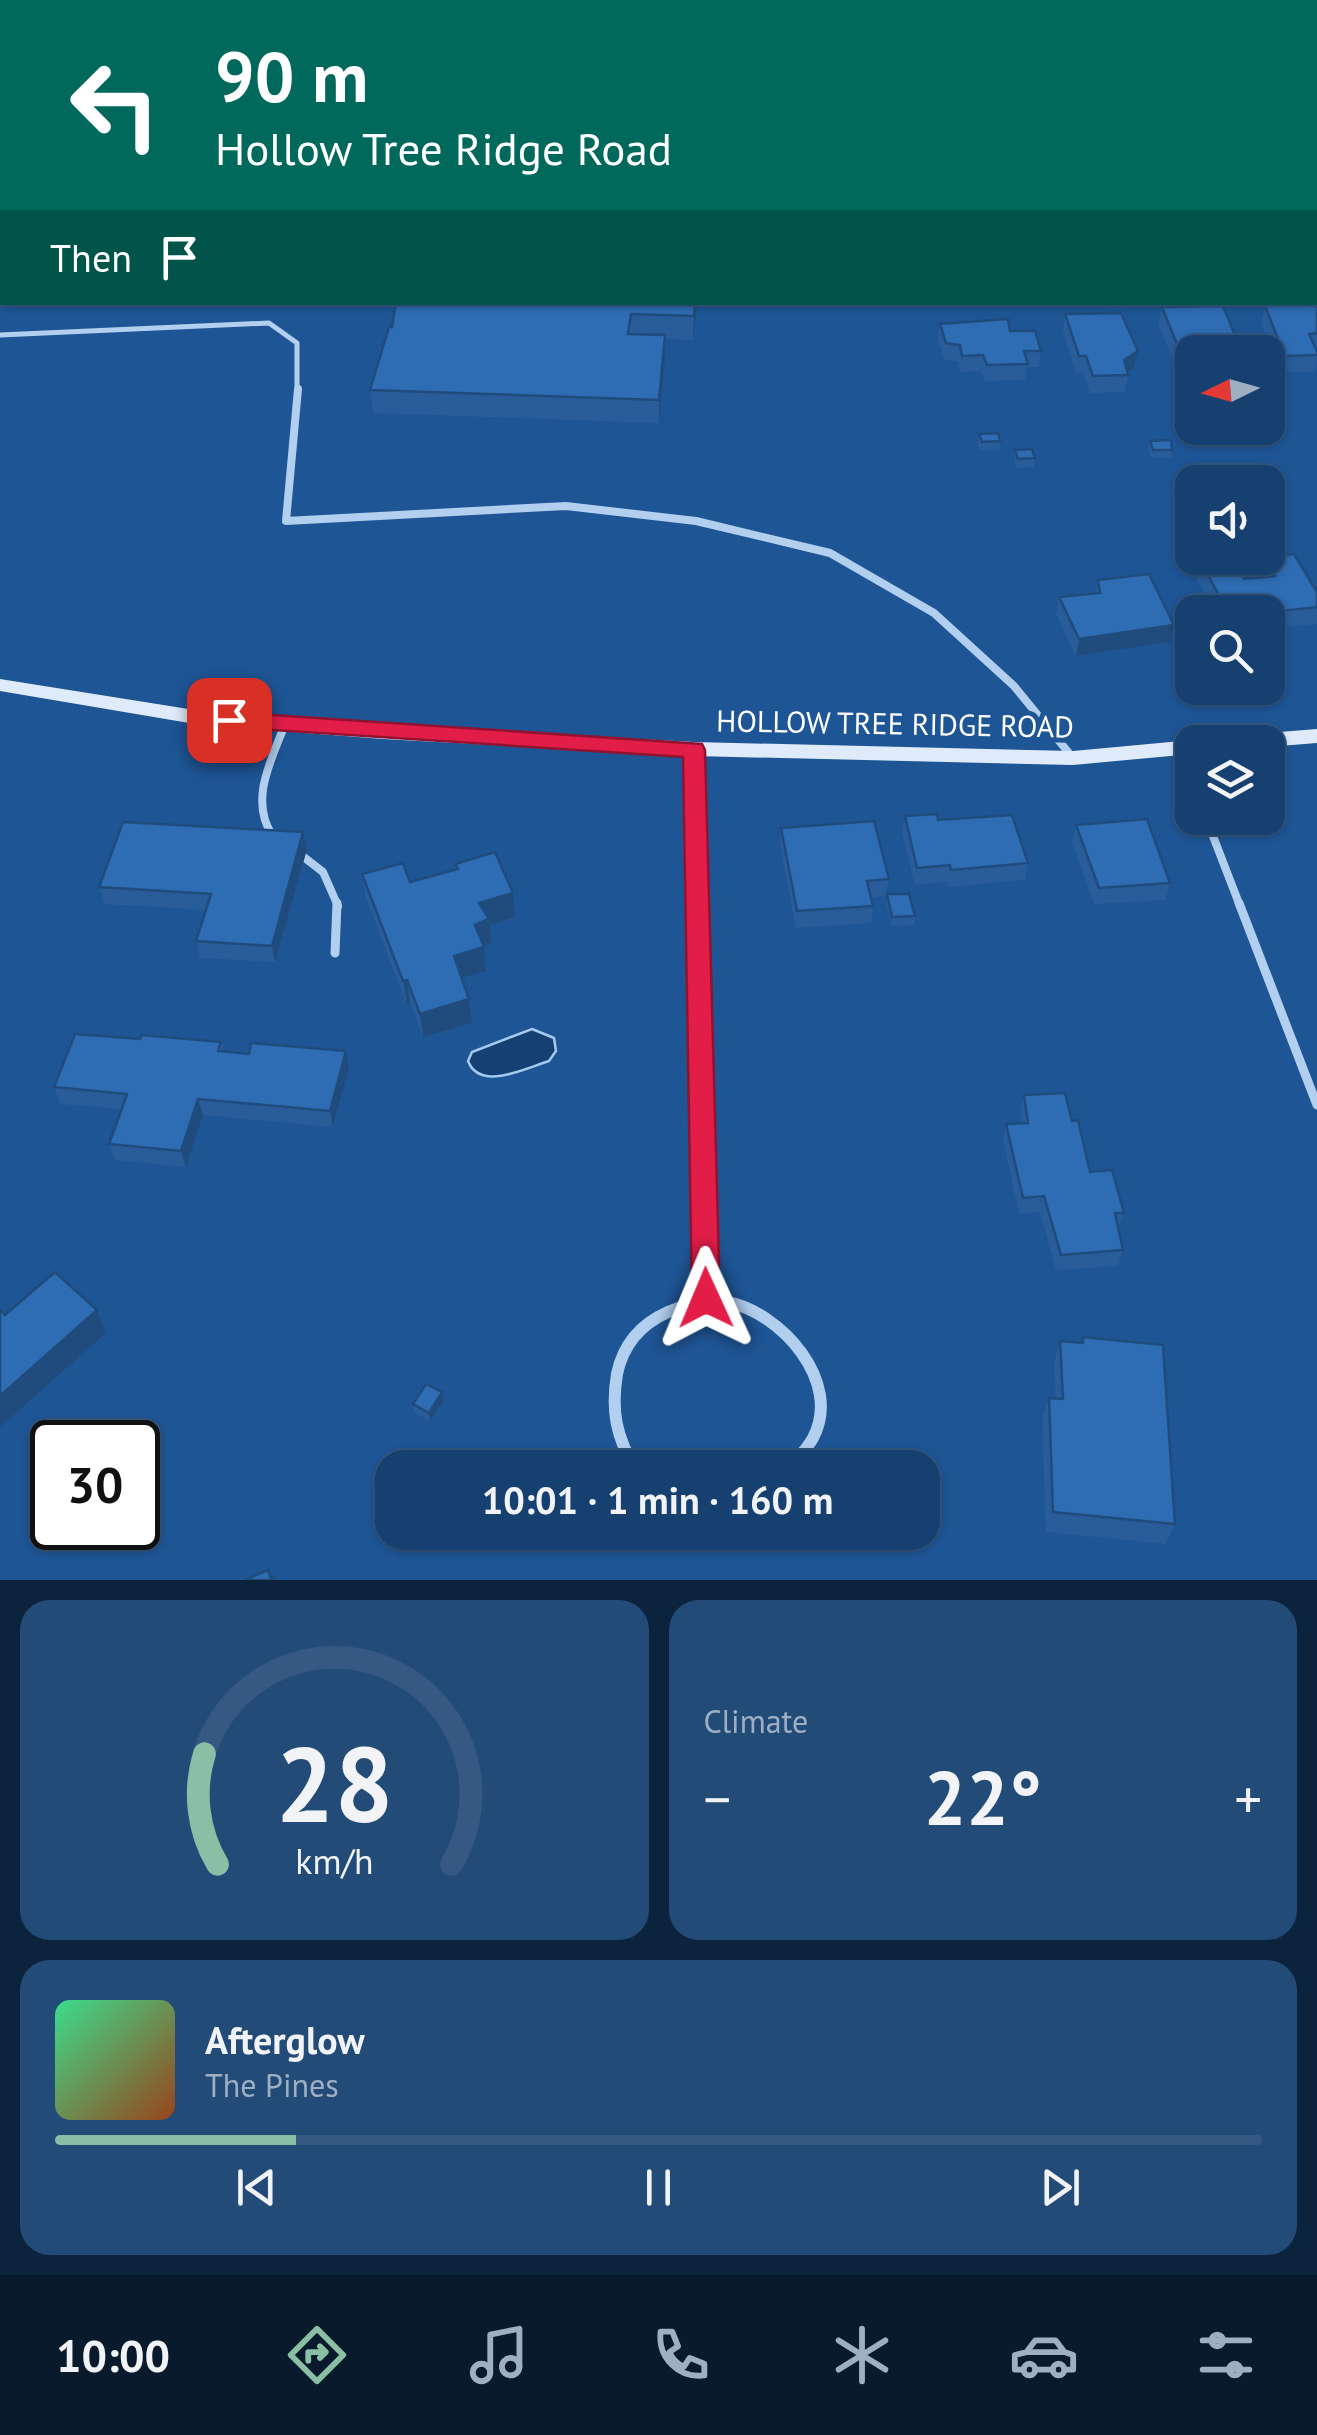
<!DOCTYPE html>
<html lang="en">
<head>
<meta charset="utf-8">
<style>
	body { margin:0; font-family:"PT Sans",sans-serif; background:#234b78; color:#f1f3f6; height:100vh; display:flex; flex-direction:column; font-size:38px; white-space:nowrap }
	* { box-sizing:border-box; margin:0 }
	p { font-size:32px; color:#9eafc3 }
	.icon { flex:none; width:55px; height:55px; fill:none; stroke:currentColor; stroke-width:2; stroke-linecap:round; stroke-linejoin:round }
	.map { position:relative; height:1580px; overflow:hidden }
	.side { display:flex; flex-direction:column; gap:20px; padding:20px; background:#0c233e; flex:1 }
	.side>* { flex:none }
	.hud { position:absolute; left:0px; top:0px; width:1318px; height:305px; box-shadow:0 2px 8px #0004,0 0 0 2px #355983; background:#00695c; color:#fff; overflow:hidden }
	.needle { width:65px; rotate:265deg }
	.buttons { position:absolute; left:1175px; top:335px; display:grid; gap:20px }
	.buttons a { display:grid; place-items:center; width:110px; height:110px; border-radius:20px; background:#164070; box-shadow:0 2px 8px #0004,0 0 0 2px #355983; font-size:50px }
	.speed { position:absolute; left:30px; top:1420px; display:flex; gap:20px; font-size:50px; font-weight:700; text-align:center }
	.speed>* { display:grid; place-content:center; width:130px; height:130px; border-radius:50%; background:#164070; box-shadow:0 2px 8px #0004,0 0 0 2px #355983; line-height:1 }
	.speed .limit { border:5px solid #111; border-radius:15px; background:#fff; color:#111 }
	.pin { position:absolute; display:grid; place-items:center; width:85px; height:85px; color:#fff; margin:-42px; border-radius:20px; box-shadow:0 5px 15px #0006 }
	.me { position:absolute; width:110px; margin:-55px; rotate:359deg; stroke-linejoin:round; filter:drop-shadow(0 0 8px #0008) }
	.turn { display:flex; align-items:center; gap:35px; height:210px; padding:0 50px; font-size:45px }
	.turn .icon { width:130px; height:130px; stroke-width:2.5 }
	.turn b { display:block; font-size:70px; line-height:85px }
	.then { display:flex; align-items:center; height:95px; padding:0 50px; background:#0003; gap:20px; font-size:38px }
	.big { font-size:75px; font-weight:600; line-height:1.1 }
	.side .card { flex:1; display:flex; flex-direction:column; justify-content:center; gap:15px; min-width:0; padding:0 35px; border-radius:30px; background:#234b78 }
	.side .dial { align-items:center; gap:0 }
	.dial svg { height:260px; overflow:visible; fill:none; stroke:#355983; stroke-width:7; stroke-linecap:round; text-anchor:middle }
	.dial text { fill:#f1f3f6; stroke:none }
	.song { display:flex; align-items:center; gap:30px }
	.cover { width:120px; height:120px; border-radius:15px; background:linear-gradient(135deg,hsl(150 70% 55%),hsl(20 70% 35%)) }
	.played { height:10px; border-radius:5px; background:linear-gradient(90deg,#8abfa5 20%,#355983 20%) }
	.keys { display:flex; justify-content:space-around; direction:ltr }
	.heat { display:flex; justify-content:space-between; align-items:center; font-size:55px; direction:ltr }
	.side .tiles { flex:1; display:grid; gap:20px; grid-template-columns:1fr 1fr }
	.card:last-child { grid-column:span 2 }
	.trip { position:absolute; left:375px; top:1450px; width:565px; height:100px; border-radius:30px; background:#164070; box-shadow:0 2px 8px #0004,0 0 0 2px #355983; font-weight:600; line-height:100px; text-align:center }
	.tab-bar { display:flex; height:160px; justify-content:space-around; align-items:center; background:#091a2d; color:#9eafc3 }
	.tab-bar .icon { width:70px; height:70px }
	.tab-bar .selected { color:#8abfa5 }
	.tab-bar b { font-size:45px; color:#f1f3f6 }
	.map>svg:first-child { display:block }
	.water { fill:#154074; stroke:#a5caf0; stroke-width:2.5 }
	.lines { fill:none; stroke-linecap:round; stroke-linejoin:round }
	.service-far2 { stroke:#b2cfef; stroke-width:5 }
	.service-far1 { stroke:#b2cfef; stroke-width:8 }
	.service { stroke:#b2cfef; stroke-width:9 }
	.minor-far1 { stroke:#b2cfef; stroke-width:9 }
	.minor { stroke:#b2cfef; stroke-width:12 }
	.secondary { fill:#dfebfb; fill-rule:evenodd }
	.wall { fill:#285d9a }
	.shaded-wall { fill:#204c7d }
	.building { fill:#2e6cb3; stroke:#204c7d; stroke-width:2.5 }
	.route { fill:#e11d48; stroke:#92132f; stroke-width:2.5 }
	.labels { text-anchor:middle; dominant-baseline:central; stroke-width:10; stroke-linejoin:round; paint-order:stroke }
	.street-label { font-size:30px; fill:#fff; stroke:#1e5595 }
</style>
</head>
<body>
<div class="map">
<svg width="1317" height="1580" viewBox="0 0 1317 1580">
	<rect width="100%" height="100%" fill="#1e5595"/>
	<!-- water -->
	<path class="water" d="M532 1029 554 1038 556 1051 549 1061C526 1068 480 1092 468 1061L472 1052Z"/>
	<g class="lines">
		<!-- service-far2 -->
		<polyline class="service-far2" points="0,335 269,323 297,343 297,392"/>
		<!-- service-far1 -->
		<g class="service-far1">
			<polyline points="298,389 286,521 566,506 696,521 830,553 934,613 1014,686 1073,758"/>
			<polyline points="1176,749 1192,786"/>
			<polyline points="1206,818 1240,906"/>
			<path d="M272 835C249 799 272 759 285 724"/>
			<polyline points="296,851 323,872 338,906"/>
		</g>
		<!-- service -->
		<g class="service">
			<polyline points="1239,903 1317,1105"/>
			<polyline points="335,953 337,903"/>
		</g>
		<!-- minor-far1 -->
		<polyline class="minor-far1" points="694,749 697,906"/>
		<!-- minor -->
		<g class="minor">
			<polyline points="697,903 706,1299"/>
			<path d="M635 1468C616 1437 611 1410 617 1374 623 1345 641 1324 668 1312 687 1304 706 1299 727 1302 781 1312 843 1382 813 1438 807 1449 797 1459 789 1468"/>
		</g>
		<!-- secondary -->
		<g class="secondary">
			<polygon points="0,679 201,711 383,725 694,742 1073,751 1192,740 1199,742 1192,742 1192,754 1073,765 694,756 383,739 201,725 0,691"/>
			<polygon points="1317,729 1317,743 1268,747 1268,742 1234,742 1244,735"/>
		</g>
	</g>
	<!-- wall -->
	<g class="wall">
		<polygon points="698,302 693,340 665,339 665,359 659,423 373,413 370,390 392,327"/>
		<polygon points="1317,305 1317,362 1314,372 1280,372 1261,323 1265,306"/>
		<polygon points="1162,307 1235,335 1233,345 1192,352 1192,371 1177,371 1158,323"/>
		<polygon points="1065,314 1138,351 1134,368 1127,372 1128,375 1125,392 1090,393 1083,373 1076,373 1063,331"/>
		<polygon points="940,324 1010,331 1041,351 1039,367 1027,367 1025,380 985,381 981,371 960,372 958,362 944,359 938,340"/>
		<polygon points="979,434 1000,441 999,450 980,451 978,442"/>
		<polygon points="1150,441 1172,450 1171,458 1151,458 1148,449"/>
		<polygon points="1015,450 1035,458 1034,467 1017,468 1014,459"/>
		<polygon points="1264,558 1317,592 1317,624 1272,628 1270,634 1268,634 1268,612 1215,612 1197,579 1201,562 1244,579 1261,577 1259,574"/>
		<polygon points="1098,580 1170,642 1076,656 1056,614 1059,597 1095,593"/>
		<polygon points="905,816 938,820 1028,863 1025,880 948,887 947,882 915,885 902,833"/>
		<polygon points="1076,825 1170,883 1165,900 1094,904 1072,842"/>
		<polygon points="781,828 889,879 886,896 871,897 873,906 871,923 796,928 780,844"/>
		<polygon points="303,832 307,849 275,962 200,958 196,941 205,910 105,904 99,887"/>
		<polygon points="455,864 513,893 515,917 490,925 491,943 484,946 486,971 462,979 469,999 472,1023 423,1037 410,1003 407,1005 366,898 362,874 410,882 456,869"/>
		<polygon points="887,894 915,916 914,925 891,926 886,903"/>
		<polygon points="140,1039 221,1042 223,1052 249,1054 346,1051 349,1067 333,1127 203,1115 186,1167 115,1160 109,1144 122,1109 60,1104 54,1087"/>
		<polygon points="1024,1095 1072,1121 1090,1172 1124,1213 1118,1229 1123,1250 1118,1266 1056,1270 1040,1212 1019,1214 1003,1140 1006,1124 1022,1124 1020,1111"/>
		<polygon points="1083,1337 1175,1524 1166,1544 1046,1532 1042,1419 1049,1398 1056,1399 1054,1363 1060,1341 1081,1343"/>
		<polygon points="444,1400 430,1421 414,1412 413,1404"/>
	</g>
	<!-- shaded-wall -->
	<g class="shaded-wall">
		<polygon points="695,302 698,302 693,340 694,316"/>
		<polygon points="665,335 665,359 659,423 659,400"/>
		<polygon points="1138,351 1134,368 1120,376 1124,360"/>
		<polygon points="1174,625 1170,642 1076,656 1079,639"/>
		<polygon points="303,832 307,849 275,962 272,946"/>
		<polygon points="513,893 515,917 490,925 491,943 478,949 484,947 486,971 456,980 454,956 475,925 479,903"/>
		<polygon points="407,980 410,1003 407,1005 403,981"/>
		<polygon points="469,999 472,1023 423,1037 420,1014"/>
		<polygon points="346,1051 349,1067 333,1127 330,1111"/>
		<polygon points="198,1099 203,1115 186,1167 181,1151"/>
		<polygon points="97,1310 106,1333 0,1427 0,1396"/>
		<polygon points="442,1392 444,1400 430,1421 429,1413"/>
	</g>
	<!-- building -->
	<g class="building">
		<polygon points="396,302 695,302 694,316 631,314 628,334 665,335 659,400 370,390 389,327 392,327"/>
		<polygon points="1317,305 1317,333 1309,334 1317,351 1317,355 1285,356 1265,306"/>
		<polygon points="1223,306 1235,335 1228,335 1236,352 1192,352 1192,354 1181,354 1162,307"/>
		<polygon points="1121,313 1138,351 1124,360 1128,375 1093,376 1086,356 1079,356 1065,314"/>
		<polygon points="1008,319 1010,331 1035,331 1041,351 1024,351 1028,364 987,365 983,355 962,356 960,345 946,343 940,324"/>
		<polygon points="998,433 1000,441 982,442 979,434"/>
		<polygon points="1171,440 1172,450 1153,450 1150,441"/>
		<polygon points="1032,449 1035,458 1018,459 1015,450"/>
		<polygon points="1294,554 1317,592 1317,607 1272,612 1275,617 1268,618 1268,612 1228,612 1201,562 1233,559 1244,579 1275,576 1264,558"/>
		<polygon points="1149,574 1174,625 1079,639 1059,597 1100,593 1098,580"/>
		<polygon points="937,814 938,820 1012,815 1028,863 951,870 950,865 917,868 905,816"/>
		<polygon points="1147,819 1170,883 1099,888 1076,825"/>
		<polygon points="874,821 889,879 867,881 873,906 797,911 781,828"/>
		<polygon points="123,822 303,832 272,946 196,941 211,894 99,887"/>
		<polygon points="495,852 513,893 479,903 489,919 475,925 484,947 454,956 469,999 420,1014 407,980 403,981 362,874 403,863 410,882 458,869 455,864"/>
		<polygon points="887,894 909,894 915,916 892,917"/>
		<polygon points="75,1034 140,1039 142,1035 221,1042 218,1051 249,1054 251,1043 346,1051 330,1111 198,1099 181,1151 109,1144 127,1094 54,1087"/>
		<polygon points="1065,1093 1072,1121 1078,1120 1090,1172 1112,1170 1124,1213 1115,1213 1123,1250 1061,1255 1044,1196 1023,1198 1006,1124 1028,1123 1024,1095"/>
		<polygon points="55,1272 97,1310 0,1396 0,1310 5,1315"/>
		<polygon points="1083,1337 1163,1345 1175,1524 1053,1512 1049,1398 1063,1399 1060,1341 1083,1343"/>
		<polygon points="426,1384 442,1392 429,1413 413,1404"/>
		<polygon points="268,1570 271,1579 275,1577 275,1580 245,1580"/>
	</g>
	<!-- route -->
	<polygon class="route" points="229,712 702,744 705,750 720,1298 716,1308 706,1311 696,1308 692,1298 683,757 229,727 218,720"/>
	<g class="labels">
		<!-- street labels -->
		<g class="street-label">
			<text transform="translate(895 723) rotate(1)">HOLLOW TREE RIDGE ROAD</text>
		</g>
	</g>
</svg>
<div class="buttons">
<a><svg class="needle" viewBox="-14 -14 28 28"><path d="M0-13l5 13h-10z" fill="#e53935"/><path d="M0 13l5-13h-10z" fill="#9eafc3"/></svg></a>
<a><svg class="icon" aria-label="sound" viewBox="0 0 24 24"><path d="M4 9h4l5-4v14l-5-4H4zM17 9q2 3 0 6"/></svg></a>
<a><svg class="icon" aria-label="search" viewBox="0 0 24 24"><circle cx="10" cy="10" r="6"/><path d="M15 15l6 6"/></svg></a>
<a><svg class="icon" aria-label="layers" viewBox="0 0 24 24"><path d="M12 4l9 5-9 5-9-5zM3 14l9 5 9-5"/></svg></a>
</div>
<div class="speed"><div class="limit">30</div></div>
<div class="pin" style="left:229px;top:720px;background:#d93025"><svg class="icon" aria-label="arrive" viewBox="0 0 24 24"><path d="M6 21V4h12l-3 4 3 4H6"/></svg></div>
<svg class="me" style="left:706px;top:1298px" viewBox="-20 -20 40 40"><path d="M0-17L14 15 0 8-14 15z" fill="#e11d48" stroke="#fff" stroke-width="4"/></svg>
<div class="trip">10:01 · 1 min · 160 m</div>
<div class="hud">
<div class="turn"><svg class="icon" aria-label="left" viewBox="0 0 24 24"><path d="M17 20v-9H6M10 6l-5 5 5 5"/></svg><div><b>90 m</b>Hollow Tree Ridge Road</div></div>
<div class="then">Then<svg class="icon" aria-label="arrive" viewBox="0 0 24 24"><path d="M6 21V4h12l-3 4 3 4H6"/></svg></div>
</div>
</div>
<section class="side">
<div class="tiles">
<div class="card dial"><svg viewBox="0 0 100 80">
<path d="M14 69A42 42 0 1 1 86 69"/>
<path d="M14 69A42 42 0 0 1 10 35" stroke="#8abfa5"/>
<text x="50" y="56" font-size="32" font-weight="700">28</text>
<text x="50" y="72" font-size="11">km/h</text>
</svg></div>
<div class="card"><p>Climate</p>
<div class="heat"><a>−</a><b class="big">22°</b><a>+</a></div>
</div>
<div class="card">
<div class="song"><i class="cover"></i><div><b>Afterglow</b><p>The Pines</p></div></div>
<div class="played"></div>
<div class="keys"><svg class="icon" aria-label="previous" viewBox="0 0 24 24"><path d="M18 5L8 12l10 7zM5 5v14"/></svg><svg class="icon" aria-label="pause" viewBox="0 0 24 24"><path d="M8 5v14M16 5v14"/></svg><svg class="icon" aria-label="next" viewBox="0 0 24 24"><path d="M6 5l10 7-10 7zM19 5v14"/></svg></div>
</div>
</div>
</section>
<nav class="tab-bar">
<b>10:00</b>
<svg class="icon selected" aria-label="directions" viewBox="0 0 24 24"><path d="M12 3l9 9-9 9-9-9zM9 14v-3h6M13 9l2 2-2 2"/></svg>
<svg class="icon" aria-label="music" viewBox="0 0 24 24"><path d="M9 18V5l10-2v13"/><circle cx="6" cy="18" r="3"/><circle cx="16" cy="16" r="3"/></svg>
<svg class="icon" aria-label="phone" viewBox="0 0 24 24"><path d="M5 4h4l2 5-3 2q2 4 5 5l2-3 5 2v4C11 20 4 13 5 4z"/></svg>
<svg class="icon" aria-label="climate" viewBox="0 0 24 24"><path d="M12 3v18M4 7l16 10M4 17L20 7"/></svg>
<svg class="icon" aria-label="car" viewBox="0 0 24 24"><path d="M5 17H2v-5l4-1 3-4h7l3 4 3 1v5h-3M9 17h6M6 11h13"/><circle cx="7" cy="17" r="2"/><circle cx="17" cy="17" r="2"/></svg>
<svg class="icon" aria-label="filters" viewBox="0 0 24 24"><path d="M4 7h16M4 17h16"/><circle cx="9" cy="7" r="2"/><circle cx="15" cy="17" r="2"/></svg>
</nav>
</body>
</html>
